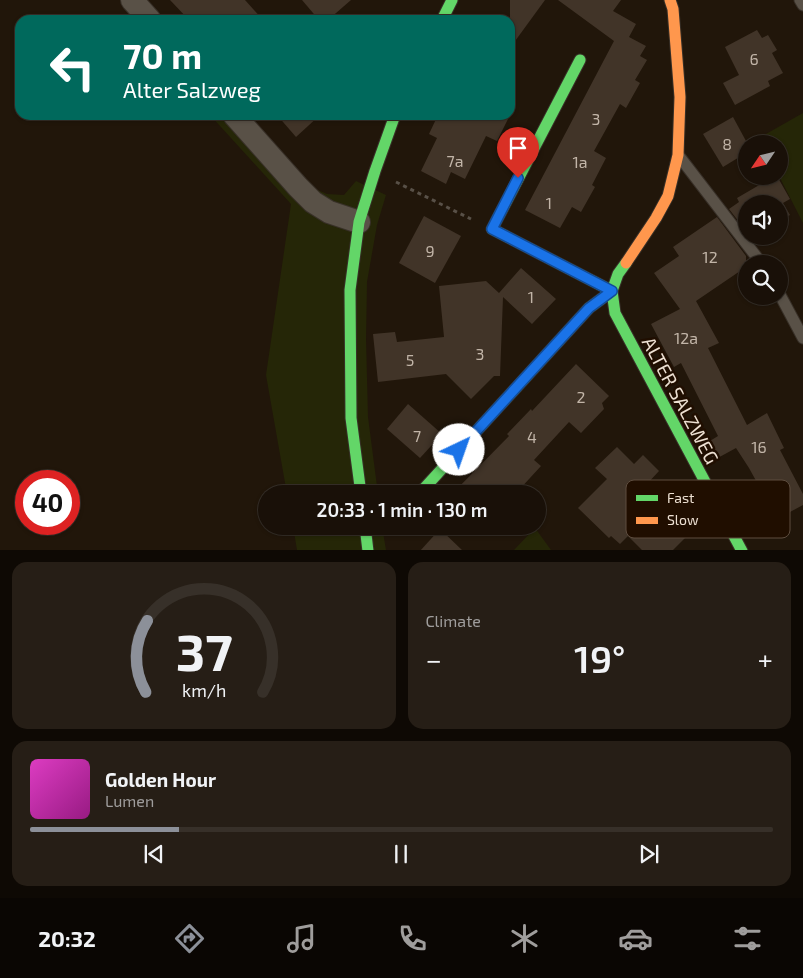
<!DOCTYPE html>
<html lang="en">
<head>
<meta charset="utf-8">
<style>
	body { margin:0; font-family:"Exo 2",sans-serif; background:#261e16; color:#f1f3f6; height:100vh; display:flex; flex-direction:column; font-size:19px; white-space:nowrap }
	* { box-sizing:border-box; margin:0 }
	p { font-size:16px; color:#9f9d9c }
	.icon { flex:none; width:28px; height:28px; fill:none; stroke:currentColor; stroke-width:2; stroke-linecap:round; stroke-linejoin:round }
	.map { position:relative; height:550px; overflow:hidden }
	.details { display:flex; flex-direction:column; gap:12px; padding:12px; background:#0e0904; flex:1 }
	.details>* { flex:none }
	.top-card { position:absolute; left:15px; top:15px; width:500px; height:105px; border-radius:15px; box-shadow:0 1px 4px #0004,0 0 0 1px #373029; background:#00695c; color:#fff; overflow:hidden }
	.needle { width:32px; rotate:235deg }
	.buttons { position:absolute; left:738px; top:135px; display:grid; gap:10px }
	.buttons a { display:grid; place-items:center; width:50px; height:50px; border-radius:50%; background:#191008; box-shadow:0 1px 4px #0004,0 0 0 1px #373029; font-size:25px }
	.speed { position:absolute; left:15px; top:470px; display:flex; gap:10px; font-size:25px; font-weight:700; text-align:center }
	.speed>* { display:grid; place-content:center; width:65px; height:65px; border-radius:50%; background:#191008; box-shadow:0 1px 4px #0004,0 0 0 1px #373029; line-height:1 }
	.speed .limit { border:8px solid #d22; background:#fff; color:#111 }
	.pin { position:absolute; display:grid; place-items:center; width:42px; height:42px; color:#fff; margin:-51px -21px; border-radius:50% 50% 50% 0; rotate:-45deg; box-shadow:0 0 5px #0007 }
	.pin .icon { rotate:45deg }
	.me { position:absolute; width:55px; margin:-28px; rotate:42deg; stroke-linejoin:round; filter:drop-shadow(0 0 4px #0008) }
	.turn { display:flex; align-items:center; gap:18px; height:105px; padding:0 25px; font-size:22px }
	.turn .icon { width:65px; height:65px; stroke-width:2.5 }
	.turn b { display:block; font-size:35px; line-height:42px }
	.big { font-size:38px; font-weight:600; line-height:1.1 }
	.details .card { flex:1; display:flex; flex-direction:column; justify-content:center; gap:8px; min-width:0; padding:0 18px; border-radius:15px; background:#261e16 }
	.details .dial { align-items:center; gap:0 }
	.dial svg { height:130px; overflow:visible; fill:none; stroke:#373029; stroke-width:7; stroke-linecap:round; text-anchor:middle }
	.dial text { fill:#f1f3f6; stroke:none }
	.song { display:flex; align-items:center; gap:15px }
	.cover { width:60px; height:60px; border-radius:8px; background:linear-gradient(135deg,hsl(310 70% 55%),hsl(310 70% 35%)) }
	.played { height:5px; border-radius:2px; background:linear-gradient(90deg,#8c9099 20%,#373029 20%) }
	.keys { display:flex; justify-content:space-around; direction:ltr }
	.heat { display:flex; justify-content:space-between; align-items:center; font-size:28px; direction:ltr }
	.details .tiles { flex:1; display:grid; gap:12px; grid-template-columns:1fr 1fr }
	.card:last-child { grid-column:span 2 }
	.trip { position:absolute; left:258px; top:485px; width:288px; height:50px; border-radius:25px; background:#191008; box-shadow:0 1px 4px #0004,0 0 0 1px #373029; font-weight:600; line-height:50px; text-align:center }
	.dock { display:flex; height:80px; justify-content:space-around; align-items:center; background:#0a0603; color:#9f9d9c }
	.dock .icon { width:35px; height:35px }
	.dock .current { color:#8c9099 }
	.dock b { font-size:22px; color:#f1f3f6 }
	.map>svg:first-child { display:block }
	.green { fill:#252607 }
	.building { fill:#413428 }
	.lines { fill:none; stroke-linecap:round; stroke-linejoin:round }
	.lane-casing { stroke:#383028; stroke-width:13 }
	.street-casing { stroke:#383028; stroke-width:24 }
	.fast-casing { stroke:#383028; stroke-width:13 }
	.slow-casing { stroke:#383028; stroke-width:13 }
	.path { stroke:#585047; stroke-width:3; stroke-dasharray:4 4; stroke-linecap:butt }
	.lane { stroke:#595147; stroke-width:11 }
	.street { stroke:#595147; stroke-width:22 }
	.fast { stroke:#63d668; stroke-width:11 }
	.slow { stroke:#ff974d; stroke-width:11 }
	.route-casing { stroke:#114b97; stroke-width:12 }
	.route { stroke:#1a73e8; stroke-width:9 }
	.labels { text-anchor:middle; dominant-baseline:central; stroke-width:5; stroke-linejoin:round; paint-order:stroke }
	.number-label { font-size:16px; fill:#c2b5a8 }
	.street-label { font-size:19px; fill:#ede0d2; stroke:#200e00 }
	.key { fill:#200e00; stroke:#5e4d3f; stroke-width:1 }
	.key-label { font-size:14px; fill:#ede0d2 }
</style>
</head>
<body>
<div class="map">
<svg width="803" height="551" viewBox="0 0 803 551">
	<rect width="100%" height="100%" fill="#21160a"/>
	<!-- green -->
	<g class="green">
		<polygon points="803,113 803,223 779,176 779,144 762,144 759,138"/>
		<polygon points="210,115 247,115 313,188 327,194 344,195 356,181 386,195 377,225 367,282 366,339 368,417 378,494 287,494 266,375 291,204"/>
		<polygon points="293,526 382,526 386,550 297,550"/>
		<polygon points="535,528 551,550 514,550"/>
	</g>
	<!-- building -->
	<g class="building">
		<polygon points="170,0 245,0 263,20 189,20"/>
		<polygon points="302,0 351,0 328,20 319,20"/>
		<polygon points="510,0 545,0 510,48"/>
		<polygon points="558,0 621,0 613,11 636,24 629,37 646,46 640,56 647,60 635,80 640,83 626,108 620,104 594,151 606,158 592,185 595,187 581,212 572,207 560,228 525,210 614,41"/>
		<polygon points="757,30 762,38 768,35 777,50 772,53 783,73 768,81 770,86 735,105 723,83 739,75 725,47"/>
		<polygon points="277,115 320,115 296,137"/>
		<polygon points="438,115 510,115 497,141 486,136 465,179 451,172 446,184 421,171 437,138 429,134"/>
		<polygon points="733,117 746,141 746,153 723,167 703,134"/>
		<polygon points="775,176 777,176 790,199 783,203 790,215 779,221 779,204 746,204 746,231 729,209 739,202 737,198"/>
		<polygon points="424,216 461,236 435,283 399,263"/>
		<polygon points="717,217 746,256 746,267 696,301 719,343 708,348 747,425 767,413 784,448 780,450 803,494 803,505 777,519 749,468 736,448 714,460 705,444 718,436 681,363 674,367 651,324 680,309 654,273 679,256 673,247"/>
		<polygon points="521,268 556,299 532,324 503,297 500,376 494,376 471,399 446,374 378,382 373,334 395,332 397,342 444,337 439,286 486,281 499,293"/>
		<polygon points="576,364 609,396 602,403 604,409 581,433 569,422 534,460 541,466 518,491 511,485 503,494 452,494 509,436 507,434 531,409 532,411"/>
		<polygon points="408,404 442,434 420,458 387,429"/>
		<polygon points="617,447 634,464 643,455 659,471 646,485 692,531 672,551 643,551 628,536 620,544 611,536 609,538 578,508 607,479 595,468"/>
		<polygon points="440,529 463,551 420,551"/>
	</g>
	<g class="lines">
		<!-- lane casing -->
		<g class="lane-casing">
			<g id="lane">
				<polyline points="800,0 803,5"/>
				<polyline points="679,156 762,264"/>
				<polyline points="779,293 803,338"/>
			</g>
		</g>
		<!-- street casing -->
		<g class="street-casing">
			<g id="street">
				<polyline points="132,0 150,20"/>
				<polyline points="234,115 298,187 313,202 329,212 359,222"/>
			</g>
		</g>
		<!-- fast casing -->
		<g class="fast-casing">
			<g id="fast">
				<polyline points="442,20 452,0"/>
				<polyline points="626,263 618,274 612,291 615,313 742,551"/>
				<polyline points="361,494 351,418 350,290 359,222 375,171 395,115"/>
				<polyline points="419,494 589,308 612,291 492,229 580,60"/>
				<polyline points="365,526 368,551"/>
			</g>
		</g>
		<!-- slow casing -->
		<g class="slow-casing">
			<polyline id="slow" points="626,263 656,218 668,196 678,155 680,97 673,9 670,0"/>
		</g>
		<!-- path -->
		<polyline class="path" points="396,182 471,219"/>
		<!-- lane -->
		<use href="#lane" class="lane"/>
		<!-- street -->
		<use href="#street" class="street"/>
		<!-- fast -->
		<use href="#fast" class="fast"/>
		<!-- slow -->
		<use href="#slow" class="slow"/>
	</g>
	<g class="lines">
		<!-- route casing -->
		<g class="route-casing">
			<polyline id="route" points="459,450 589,308 612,291 492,229 518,178"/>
		</g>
		<!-- route -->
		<use href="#route" class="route"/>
	</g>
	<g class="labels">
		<!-- number labels -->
		<g class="number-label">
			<text x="754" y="58">6</text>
			<text x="596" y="118">3</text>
			<text x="727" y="143">8</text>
			<text x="455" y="160">7a</text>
			<text x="580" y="161">1a</text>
			<text x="549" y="202">1</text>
			<text x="430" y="250">9</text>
			<text x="710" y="256">12</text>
			<text x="531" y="296">1</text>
			<text x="686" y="337">12a</text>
			<text x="480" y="353">3</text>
			<text x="410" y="359">5</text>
			<text x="581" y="396">2</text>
			<text x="417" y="435">7</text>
			<text x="532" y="436">4</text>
			<text x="759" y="446">16</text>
		</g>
		<!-- street labels -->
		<g class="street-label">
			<text transform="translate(681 400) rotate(62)">ALTER SALZWEG</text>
		</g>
	</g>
	<!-- legend -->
	<rect x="626" y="480" width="164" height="58" rx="8" class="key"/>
	<rect x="636" y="495" width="22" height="6" fill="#63d668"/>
	<rect x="636" y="517" width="22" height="7" fill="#ff974d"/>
	<g class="key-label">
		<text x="667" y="503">Fast</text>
		<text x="667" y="525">Slow</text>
	</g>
</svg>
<div class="buttons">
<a><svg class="needle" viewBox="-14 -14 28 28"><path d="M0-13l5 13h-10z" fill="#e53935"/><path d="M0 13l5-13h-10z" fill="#9f9d9c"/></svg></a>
<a><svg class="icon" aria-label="sound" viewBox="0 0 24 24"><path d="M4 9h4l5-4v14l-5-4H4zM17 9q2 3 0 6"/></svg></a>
<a><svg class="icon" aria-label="search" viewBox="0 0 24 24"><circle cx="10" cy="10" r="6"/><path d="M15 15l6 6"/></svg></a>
</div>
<div class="speed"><div class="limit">40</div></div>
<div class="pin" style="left:518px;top:178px;background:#d93025"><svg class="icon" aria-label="arrive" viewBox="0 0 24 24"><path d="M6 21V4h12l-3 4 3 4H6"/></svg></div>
<svg class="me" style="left:459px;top:450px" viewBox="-20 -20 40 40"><circle r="19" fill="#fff"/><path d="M0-13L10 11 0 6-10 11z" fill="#1a73e8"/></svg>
<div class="trip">20:33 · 1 min · 130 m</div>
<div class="top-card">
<div class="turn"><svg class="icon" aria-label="left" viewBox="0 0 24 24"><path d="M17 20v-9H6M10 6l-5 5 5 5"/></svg><div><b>70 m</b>Alter Salzweg</div></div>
</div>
</div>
<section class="details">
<div class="tiles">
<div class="card dial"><svg viewBox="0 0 100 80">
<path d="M14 69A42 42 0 1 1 86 69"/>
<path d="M14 69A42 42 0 0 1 15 25" stroke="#8c9099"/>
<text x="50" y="56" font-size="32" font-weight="700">37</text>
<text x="50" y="72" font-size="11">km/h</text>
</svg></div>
<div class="card"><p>Climate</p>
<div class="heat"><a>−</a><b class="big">19°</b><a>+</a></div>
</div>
<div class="card">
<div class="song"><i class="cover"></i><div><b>Golden Hour</b><p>Lumen</p></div></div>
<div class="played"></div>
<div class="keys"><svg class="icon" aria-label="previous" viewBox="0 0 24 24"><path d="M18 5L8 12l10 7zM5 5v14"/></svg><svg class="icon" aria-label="pause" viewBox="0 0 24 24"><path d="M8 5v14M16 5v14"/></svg><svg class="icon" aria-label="next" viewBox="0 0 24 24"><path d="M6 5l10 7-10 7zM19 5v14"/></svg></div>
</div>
</div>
</section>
<nav class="dock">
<b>20:32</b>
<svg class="icon current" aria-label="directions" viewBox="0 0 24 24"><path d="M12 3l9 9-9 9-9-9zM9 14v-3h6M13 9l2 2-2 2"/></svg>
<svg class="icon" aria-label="music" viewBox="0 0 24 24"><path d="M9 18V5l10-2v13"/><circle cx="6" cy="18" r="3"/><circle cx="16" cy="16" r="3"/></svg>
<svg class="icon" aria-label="phone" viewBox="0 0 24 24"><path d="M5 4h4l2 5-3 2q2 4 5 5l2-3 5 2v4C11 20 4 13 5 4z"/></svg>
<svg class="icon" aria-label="climate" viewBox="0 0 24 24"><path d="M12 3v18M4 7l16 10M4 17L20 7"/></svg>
<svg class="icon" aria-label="car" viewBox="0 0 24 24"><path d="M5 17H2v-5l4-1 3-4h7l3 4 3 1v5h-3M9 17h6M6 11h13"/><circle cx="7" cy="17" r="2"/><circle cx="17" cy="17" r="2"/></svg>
<svg class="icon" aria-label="filters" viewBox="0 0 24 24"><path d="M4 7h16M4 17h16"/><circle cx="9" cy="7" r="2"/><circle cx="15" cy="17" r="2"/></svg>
</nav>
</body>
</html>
